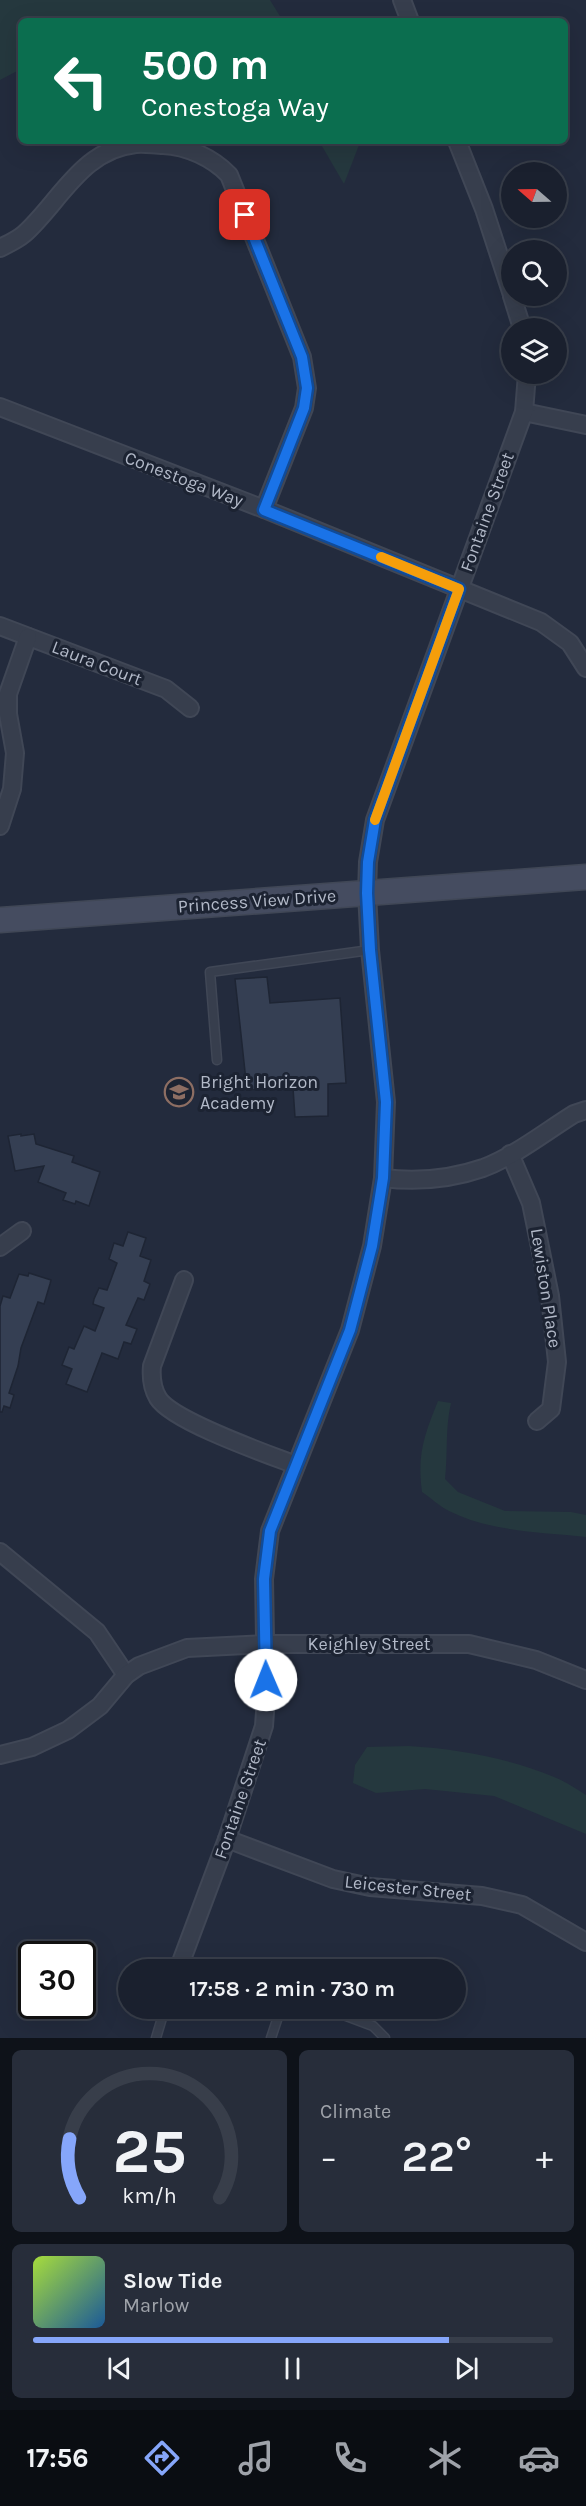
<!DOCTYPE html>
<html lang="en">
<head>
<meta charset="utf-8">
<style>
	body { margin:0; font-family:Karla,sans-serif; background:#272d3a; color:#f1f3f6; height:100vh; display:flex; flex-direction:column; font-size:22px; white-space:nowrap }
	* { box-sizing:border-box; margin:0 }
	p { font-size:20px; color:#9fa3aa }
	.icon { flex:none; width:33px; height:33px; fill:none; stroke:currentColor; stroke-width:2; stroke-linecap:round; stroke-linejoin:round }
	.map { position:relative; height:2038px; overflow:hidden }
	.sheet { display:flex; flex-direction:column; gap:12px; padding:12px; background:#0e1219; flex:1 }
	.sheet>* { flex:none }
	.hud { position:absolute; left:18px; top:18px; width:550px; height:126px; border-radius:9px; box-shadow:0 6px 24px #0002,0 0 0 2px #383e4a; background:#0b6e4f; color:#fff; overflow:hidden }
	.needle { width:39px; rotate:290deg }
	.buttons { position:absolute; left:501px; top:162px; display:grid; gap:12px }
	.buttons a { display:grid; place-items:center; width:66px; height:66px; border-radius:50%; background:#1a202e; box-shadow:0 6px 24px #0002,0 0 0 2px #383e4a; font-size:30px }
	.speed { position:absolute; left:18px; top:1941px; display:flex; gap:12px; font-size:30px; font-weight:700; text-align:center }
	.speed>* { display:grid; place-content:center; width:78px; height:78px; border-radius:50%; background:#1a202e; box-shadow:0 6px 24px #0002,0 0 0 2px #383e4a; line-height:1 }
	.speed .limit { border:3px solid #111; border-radius:9px; background:#fff; color:#111 }
	.pin { position:absolute; display:grid; place-items:center; width:51px; height:51px; color:#fff; margin:-26px; border-radius:12px; box-shadow:0 3px 9px #0006 }
	.me { position:absolute; width:66px; margin:-33px; rotate:359deg; stroke-linejoin:round; filter:drop-shadow(0 0 4px #0008) }
	.turn { display:flex; align-items:center; gap:21px; height:126px; padding:0 24px; font-size:27px }
	.turn .icon { width:78px; height:78px; stroke-width:2.5 }
	.turn b { display:block; font-size:42px; line-height:51px }
	.big { font-size:45px; font-weight:600; line-height:1.1 }
	.sheet .tile { flex:1; display:flex; flex-direction:column; justify-content:center; gap:9px; min-width:0; padding:0 21px; border-radius:9px; background:#272d3a }
	.sheet .dial { align-items:center; gap:0 }
	.dial svg { height:156px; overflow:visible; fill:none; stroke:#383e4a; stroke-width:7; stroke-linecap:round; text-anchor:middle }
	.dial text { fill:#f1f3f6; stroke:none }
	.song { display:flex; align-items:center; gap:18px }
	.cover { width:72px; height:72px; border-radius:9px; background:linear-gradient(135deg,hsl(80 70% 55%),hsl(210 70% 35%)) }
	.played { height:6px; border-radius:3px; background:linear-gradient(90deg,#86a6fa 80%,#383e4a 80%) }
	.keys { display:flex; justify-content:space-around; direction:ltr }
	.heat { display:flex; justify-content:space-between; align-items:center; font-size:33px; direction:ltr }
	.sheet .tiles { flex:1; display:grid; gap:12px; grid-template-columns:1fr 1fr }
	.tile:last-child { grid-column:span 2 }
	.trip { position:absolute; left:118px; top:1959px; width:348px; height:60px; border-radius:30px; background:#1a202e; box-shadow:0 6px 24px #0002,0 0 0 2px #383e4a; font-weight:600; line-height:60px; text-align:center }
	.menu { display:flex; height:96px; justify-content:space-around; align-items:center; background:#0a0d12; color:#9fa3aa }
	.menu .icon { width:42px; height:42px }
	.menu .current { color:#86a6fa }
	.menu b { font-size:27px; color:#f1f3f6 }
	.map>svg:first-child { display:block }
	.green { fill:#25383e }
	.building { fill:#353f53; stroke:#1e2534; stroke-width:1.5 }
	.lines { fill:none; stroke-linecap:round; stroke-linejoin:round }
	.service-casing { stroke:#404756; stroke-width:11 }
	.minor-casing { stroke:#404756; stroke-width:20 }
	.secondary-casing { stroke:#404756; stroke-width:27 }
	.service { stroke:#373e4d; stroke-width:8 }
	.minor { stroke:#373e4d; stroke-width:16 }
	.secondary { stroke:#454c60; stroke-width:24 }
	.route-casing { stroke:#114b97; stroke-width:15 }
	.route { stroke:#1a73e8; stroke-width:10 }
	.slow { stroke:#f59e0b; stroke-width:10 }
	.labels { text-anchor:middle; dominant-baseline:central; stroke-width:6; stroke-linejoin:round; paint-order:stroke }
	.street-label { font-size:18px; fill:#b2b9c8; stroke:#1c2332 }
	.poi-label { font-size:18px; fill:#b2b9c8; stroke:#1c2332; text-anchor:start }
</style>
</head>
<body>
<div class="map">
<svg width="586" height="2038" viewBox="0 0 586 2038">
	<rect width="100%" height="100%" fill="#232b3d"/>
	<!-- green -->
	<g class="green">
		<polygon points="0,0 270,0 283,21 21,21 21,69 0,80"/>
		<polygon points="319,141 356,141 359,145 344,184"/>
		<path d="M438 1401 451 1403C445 1428 448 1453 445 1479L458 1492 505 1511 571 1512 586 1515V1537C540 1532 491 1532 449 1511 439 1506 431 1498 422 1492 417 1454 424 1436 438 1401Z"/>
		<path d="M409 1746C458 1749 508 1758 554 1777 565 1781 576 1789 586 1795V1834L494 1796 425 1789 376 1793 353 1783 355 1765 367 1747Z"/>
	</g>
	<!-- building -->
	<g class="building">
		<polygon points="267,977 270,1003 340,998 346,1083 328,1084 328,1116 295,1117 293,1088 247,1090 235,979"/>
		<polygon points="21,1134 21,1136 34,1134 36,1144 74,1156 72,1162 100,1172 89,1206 76,1201 75,1204 63,1200 66,1193 38,1182 44,1166 15,1171 8,1136"/>
		<polygon points="128,1232 146,1238 140,1256 151,1260 144,1281 150,1284 144,1300 138,1298 126,1325 137,1329 131,1344 124,1342 118,1359 102,1353 87,1392 66,1384 72,1369 62,1365 69,1347 74,1349 84,1326 95,1331 104,1308 93,1304 94,1299 99,1288 107,1290 117,1263 109,1259 114,1243 123,1246"/>
		<polygon points="29,1273 51,1280 50,1284 44,1304 38,1302 21,1348 18,1366 9,1393 14,1395 10,1408 4,1406 2,1412 0,1412 0,1306 3,1296 10,1298 19,1274 28,1276"/>
	</g>
	<g class="lines">
		<!-- service casing -->
		<g class="service-casing">
			<g id="service">
				<polyline points="217,1060 210,972 370,950"/>
				<polyline points="325,2008 373,2026 385,2038"/>
				<polyline points="156,2038 165,2008"/>
				<polyline points="271,2038 281,2008"/>
			</g>
		</g>
		<!-- minor casing -->
		<g class="minor-casing">
			<g id="minor">
				<polyline points="402,0 410,21"/>
				<polyline points="457,141 484,209 512,295"/>
				<path d="M0 248C8 244 17 240 24 234 59 203 82 149 136 144 145 143 154 145 163 145 187 146 213 158 229 175L302 357 307 388 304 408 264 509"/>
				<polyline points="512,296 522,328"/>
				<polyline points="0,407 264,509 541,622 570,643 586,668"/>
				<polyline points="524,412 586,425"/>
				<polyline points="0,626 166,689 190,708"/>
				<polyline points="0,826 12,789 15,753 8,714 8,694 28,637"/>
				<polyline points="510,1154 531,1203 550,1296 557,1362 551,1409 537,1421"/>
				<path d="M383 1178C416 1182 451 1179 483 1168 515 1156 545 1132 574 1114L586 1110"/>
				<polyline points="0,1247 22,1231"/>
				<path d="M184 1280 152 1366C151 1377 152 1388 158 1398 172 1421 267 1454 296 1465"/>
				<polyline points="0,1552 97,1632 126,1675"/>
				<polyline points="0,1755 32,1747 68,1730 100,1706 126,1675 139,1666 187,1648 265,1644 469,1644 536,1660 586,1680"/>
				<polyline points="227,1839 333,1879 370,1887 482,1896 522,1905 586,1942"/>
				<polyline points="178,1970 227,1839 264,1726 266,1698 264,1579 270,1531 350,1330 372,1246 383,1178 386,1102 370,950 367,893 368,862 375,820 524,412 527,374"/>
			</g>
		</g>
		<!-- secondary casing -->
		<g class="secondary-casing">
			<polyline id="secondary" points="0,920 586,877"/>
		</g>
		<!-- service -->
		<use href="#service" class="service"/>
		<!-- minor -->
		<use href="#minor" class="minor"/>
		<!-- secondary -->
		<use href="#secondary" class="secondary"/>
	</g>
	<g class="lines">
		<!-- route casing -->
		<g class="route-casing">
			<polyline id="route" points="245,215 302,357 307,388 304,408 264,510 459,589 375,820 368,862 367,893 370,950 386,1102 383,1178 372,1246 350,1330 270,1531 264,1579 266,1680"/>
		</g>
		<!-- route -->
		<use href="#route" class="route"/>
		<!-- slow -->
		<polyline class="slow" points="375,820 459,589 381,557"/>
	</g>
	<!-- icons -->
	<defs>
		<g id="school-ring" transform="scale(1.5)"><circle r="9.5" fill="#1c2332" stroke="#8d6e63" stroke-width="1.5"/><path d="M0-5L7-2L0 1L-7-2ZM-4 1L0 2.5L4 1V4Q0 6-4 4Z" fill="#8d6e63"/></g>
	</defs>
	<g fill-rule="evenodd">
		<use href="#school-ring" x="179" y="1092"/>
	</g>
	<g class="labels">
		<!-- street labels -->
		<g class="street-label">
			<text transform="translate(184 479) rotate(21)">Conestoga Way</text>
			<text transform="translate(487 512) rotate(-70)">Fontaine Street</text>
			<text transform="translate(97 663) rotate(21)">Laura Court</text>
			<text transform="translate(257 901) rotate(-4)">Princess View Drive</text>
			<text transform="translate(546 1288) rotate(81)">Lewiston Place</text>
			<text x="369" y="1644">Keighley Street</text>
			<text transform="translate(240 1799) rotate(-71)">Fontaine Street</text>
			<text transform="translate(408 1888) rotate(6)">Leicester Street</text>
		</g>
		<!-- poi labels -->
		<g class="poi-label">
			<text x="200" y="1082">Bright Horizon<tspan x="200" dy="21">Academy</tspan></text>
		</g>
	</g>
</svg>
<div class="buttons">
<a><svg class="needle" viewBox="-14 -14 28 28"><path d="M0-13l5 13h-10z" fill="#e53935"/><path d="M0 13l5-13h-10z" fill="#9fa3aa"/></svg></a>
<a><svg class="icon" aria-label="search" viewBox="0 0 24 24"><circle cx="10" cy="10" r="6"/><path d="M15 15l6 6"/></svg></a>
<a><svg class="icon" aria-label="layers" viewBox="0 0 24 24"><path d="M12 4l9 5-9 5-9-5zM3 14l9 5 9-5"/></svg></a>
</div>
<div class="speed"><div class="limit">30</div></div>
<div class="pin" style="left:245px;top:215px;background:#d93025"><svg class="icon" aria-label="arrive" viewBox="0 0 24 24"><path d="M6 21V4h12l-3 4 3 4H6"/></svg></div>
<svg class="me" style="left:266px;top:1680px" viewBox="-20 -20 40 40"><circle r="19" fill="#fff"/><path d="M0-13L10 11 0 6-10 11z" fill="#1a73e8"/></svg>
<div class="trip">17:58 · 2 min · 730 m</div>
<div class="hud">
<div class="turn"><svg class="icon" aria-label="left" viewBox="0 0 24 24"><path d="M17 20v-9H6M10 6l-5 5 5 5"/></svg><div><b>500 m</b>Conestoga Way</div></div>
</div>
</div>
<section class="sheet">
<div class="tiles">
<div class="tile dial"><svg viewBox="0 0 100 80">
<path d="M14 69A42 42 0 1 1 86 69"/>
<path d="M14 69A42 42 0 0 1 9 39" stroke="#86a6fa"/>
<text x="50" y="56" font-size="32" font-weight="700">25</text>
<text x="50" y="72" font-size="11">km/h</text>
</svg></div>
<div class="tile"><p>Climate</p>
<div class="heat"><a>−</a><b class="big">22°</b><a>+</a></div>
</div>
<div class="tile">
<div class="song"><i class="cover"></i><div><b>Slow Tide</b><p>Marlow</p></div></div>
<div class="played"></div>
<div class="keys"><svg class="icon" aria-label="previous" viewBox="0 0 24 24"><path d="M18 5L8 12l10 7zM5 5v14"/></svg><svg class="icon" aria-label="pause" viewBox="0 0 24 24"><path d="M8 5v14M16 5v14"/></svg><svg class="icon" aria-label="next" viewBox="0 0 24 24"><path d="M6 5l10 7-10 7zM19 5v14"/></svg></div>
</div>
</div>
</section>
<nav class="menu">
<b>17:56</b>
<svg class="icon current" aria-label="directions" viewBox="0 0 24 24"><path d="M12 3l9 9-9 9-9-9zM9 14v-3h6M13 9l2 2-2 2"/></svg>
<svg class="icon" aria-label="music" viewBox="0 0 24 24"><path d="M9 18V5l10-2v13"/><circle cx="6" cy="18" r="3"/><circle cx="16" cy="16" r="3"/></svg>
<svg class="icon" aria-label="phone" viewBox="0 0 24 24"><path d="M5 4h4l2 5-3 2q2 4 5 5l2-3 5 2v4C11 20 4 13 5 4z"/></svg>
<svg class="icon" aria-label="climate" viewBox="0 0 24 24"><path d="M12 3v18M4 7l16 10M4 17L20 7"/></svg>
<svg class="icon" aria-label="car" viewBox="0 0 24 24"><path d="M5 17H2v-5l4-1 3-4h7l3 4 3 1v5h-3M9 17h6M6 11h13"/><circle cx="7" cy="17" r="2"/><circle cx="17" cy="17" r="2"/></svg>
</nav>
</body>
</html>
